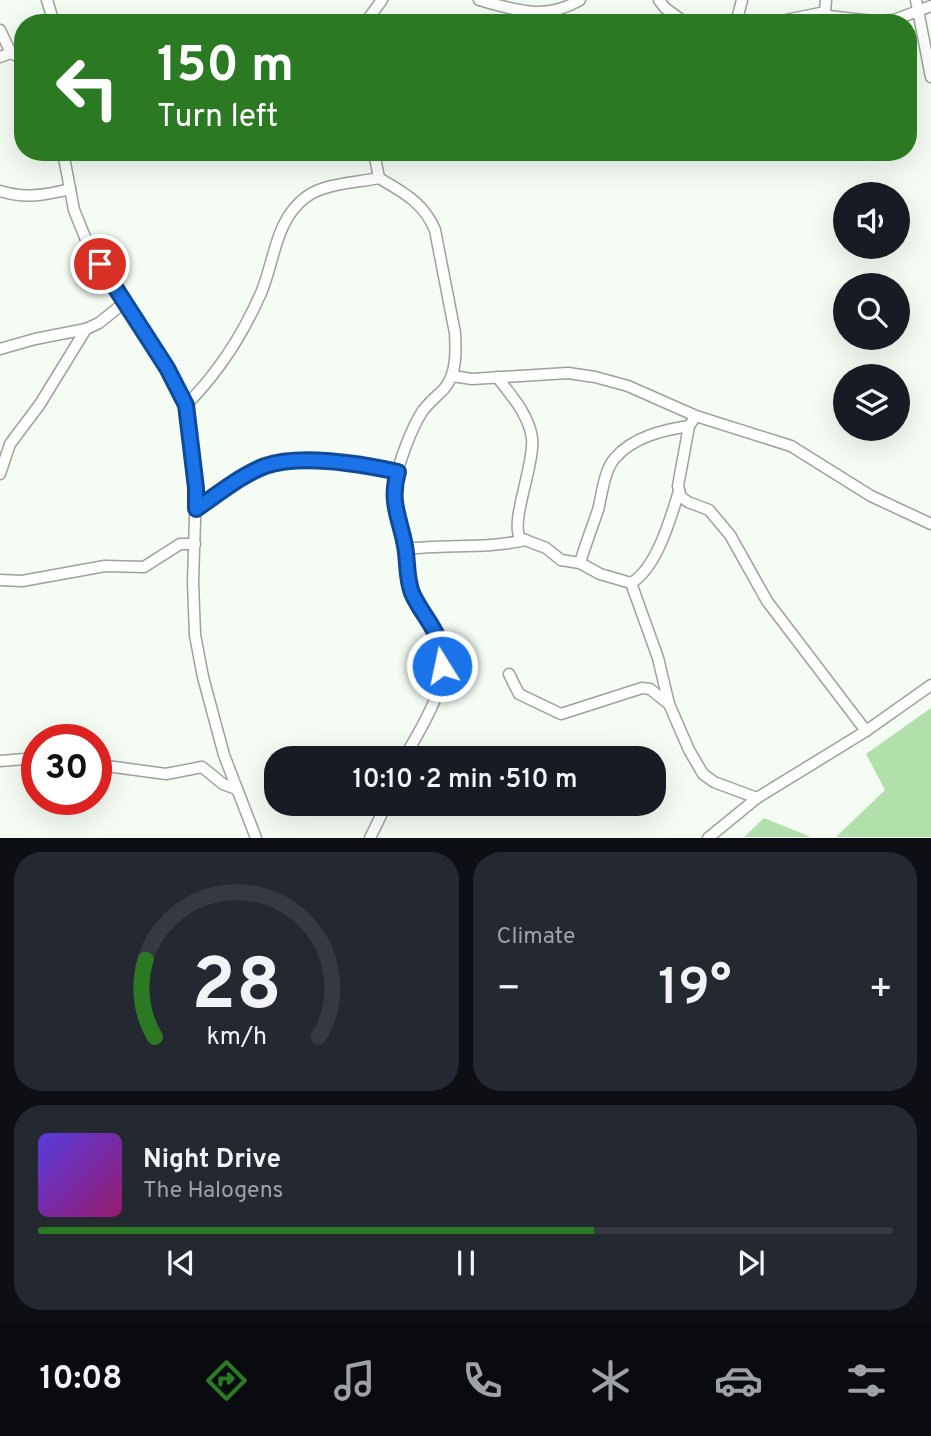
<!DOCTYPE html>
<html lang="en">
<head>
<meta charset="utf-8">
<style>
	body { margin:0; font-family:Overpass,sans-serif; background:#242831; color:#f1f3f6; height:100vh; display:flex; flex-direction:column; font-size:26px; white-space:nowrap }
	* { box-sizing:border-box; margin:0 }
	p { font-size:23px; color:#9ea1a6 }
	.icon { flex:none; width:38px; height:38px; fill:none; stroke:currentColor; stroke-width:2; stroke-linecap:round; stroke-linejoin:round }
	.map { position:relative; height:838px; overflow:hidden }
	.panel { display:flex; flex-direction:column; gap:14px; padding:14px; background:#0d0f14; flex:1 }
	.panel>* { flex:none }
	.top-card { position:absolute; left:14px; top:14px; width:903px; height:147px; border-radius:28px; box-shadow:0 7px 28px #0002; background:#2b7a23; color:#fff; overflow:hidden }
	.fabs { position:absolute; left:833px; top:182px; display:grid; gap:14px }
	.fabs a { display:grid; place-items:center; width:77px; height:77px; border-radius:50%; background:#171b24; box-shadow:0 7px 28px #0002; font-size:35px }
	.speed { position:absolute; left:21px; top:724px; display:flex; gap:14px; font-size:35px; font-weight:700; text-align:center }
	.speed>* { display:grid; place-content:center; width:91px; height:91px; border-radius:50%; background:#171b24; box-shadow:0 7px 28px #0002; line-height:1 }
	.speed .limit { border:10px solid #d22; background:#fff; color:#111 }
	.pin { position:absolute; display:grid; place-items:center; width:60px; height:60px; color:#fff; margin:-30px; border:4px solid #fff; border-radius:50%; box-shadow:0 2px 7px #0007 }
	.me { position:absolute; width:77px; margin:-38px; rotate:350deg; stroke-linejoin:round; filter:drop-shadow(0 0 5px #0008) }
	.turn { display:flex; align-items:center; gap:24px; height:147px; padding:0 28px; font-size:32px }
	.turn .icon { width:91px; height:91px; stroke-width:2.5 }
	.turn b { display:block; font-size:49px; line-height:60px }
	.big { font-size:52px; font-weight:600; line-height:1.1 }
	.panel .card { flex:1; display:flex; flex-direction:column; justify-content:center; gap:10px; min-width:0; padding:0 24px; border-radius:28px; background:#242831 }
	.panel .dial { align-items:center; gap:0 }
	.dial svg { height:182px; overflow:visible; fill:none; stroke:#363941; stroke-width:7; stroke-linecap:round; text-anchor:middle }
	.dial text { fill:#f1f3f6; stroke:none }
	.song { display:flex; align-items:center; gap:21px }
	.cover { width:84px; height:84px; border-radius:10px; background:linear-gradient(135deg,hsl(250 70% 55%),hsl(320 70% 35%)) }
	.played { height:7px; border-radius:4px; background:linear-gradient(90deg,#2b7a23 65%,#363941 65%) }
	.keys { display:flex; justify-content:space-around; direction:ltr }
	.heat { display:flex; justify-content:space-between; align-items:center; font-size:38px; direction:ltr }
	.panel .tiles { flex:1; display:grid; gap:14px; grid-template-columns:1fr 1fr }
	.card:last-child { grid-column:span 2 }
	.trip { position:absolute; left:264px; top:746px; width:402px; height:70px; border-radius:28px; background:#171b24; box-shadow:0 7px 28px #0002; font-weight:600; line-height:70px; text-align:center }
	.menu { display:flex; height:112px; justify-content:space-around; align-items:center; background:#090b0e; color:#9ea1a6 }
	.menu .icon { width:49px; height:49px }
	.menu .on { color:#2b7a23 }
	.menu b { font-size:32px; color:#f1f3f6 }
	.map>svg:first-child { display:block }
	.green { fill:#b1e0ab }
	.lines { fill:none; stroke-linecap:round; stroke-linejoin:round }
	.minor-casing { stroke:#9ba39a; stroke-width:13 }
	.minor { stroke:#fff; stroke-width:10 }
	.route-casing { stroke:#114b97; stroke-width:18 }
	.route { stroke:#1a73e8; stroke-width:12 }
</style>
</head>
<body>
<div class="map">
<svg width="931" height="838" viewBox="0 0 931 838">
	<rect width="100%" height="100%" fill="#f4fcf3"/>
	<!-- green -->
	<g class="green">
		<polygon points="931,708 931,837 836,837 885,790 866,754"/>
		<polygon points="764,818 811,837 744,837"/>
	</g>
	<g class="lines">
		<!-- minor casing -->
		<g class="minor-casing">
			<g id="minor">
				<polyline points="47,0 54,23"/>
				<path d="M479 0C516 10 545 21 580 0"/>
				<polyline points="659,0 665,8 686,23"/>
				<polyline points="826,0 825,12 828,16 873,21 894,20 931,6"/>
				<polyline points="916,0 931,77"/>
				<polyline points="365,23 382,0"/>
				<polyline points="736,23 742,0"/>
				<polyline points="771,23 825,12"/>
				<polyline points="0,30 11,53 23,59"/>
				<polyline points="0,57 11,53"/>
				<polyline points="63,152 74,210 91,252 110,276 167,368 186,405 196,488 193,582 195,635 203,677 224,755 256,838"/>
				<path d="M374 152 379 178C403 192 424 203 435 230L455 333C456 351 457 374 444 389 436 397 428 403 422 412 411 429 399 462 395 482 391 503 398 520 404 540 409 557 405 575 412 592 418 607 430 619 437 633 457 675 424 723 404 758"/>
				<path d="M0 191C24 199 46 195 70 189"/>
				<polyline points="0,349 35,339 86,329 99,323 125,302"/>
				<polyline points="452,376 472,379 568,373 595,377 628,386 696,416 791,446 871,496 931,524"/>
				<path d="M497 377C511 395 529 415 532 438 535 464 510 521 520 538L546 548 561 560 580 563 600 574 631 583C657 568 671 517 679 491"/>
				<path d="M186 405C217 374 243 334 261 293 275 260 275 220 306 197 325 183 355 183 379 178"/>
				<polyline points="696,416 689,426 678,486 681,497 688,502 709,510 730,535 767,601 866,731"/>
				<polyline points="0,474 10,444 40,404 86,329"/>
				<path d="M196 509C218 494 241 475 265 466 300 454 362 464 398 472"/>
				<path d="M406 549C446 544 486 549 526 540"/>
				<path d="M580 563C585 545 592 528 598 510 602 495 604 470 615 458 633 437 663 430 689 426"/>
				<polyline points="0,580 22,581 105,566 144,567 180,544 195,544"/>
				<polyline points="631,583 658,658 669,704"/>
				<polyline points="509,674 519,694 561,714 642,688 650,689 669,704 689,750 703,774 714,782 757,798"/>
				<polyline points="0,761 37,758"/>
				<polyline points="96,769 107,766 166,774 202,767 223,784 236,789"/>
				<polyline points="370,838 387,803"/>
				<polyline points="708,838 757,798 866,731 931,685"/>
			</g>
		</g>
		<!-- minor -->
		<use href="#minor" class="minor"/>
	</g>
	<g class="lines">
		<!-- route casing -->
		<g class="route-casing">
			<path id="route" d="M100 264 167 368 186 405 196 488V509C217 495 241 475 265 466 301 454 361 464 398 472 389 502 400 518 405 546 408 562 406 577 412 593 424 620 445 634 442 666"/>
		</g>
		<!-- route -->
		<use href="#route" class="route"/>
	</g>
</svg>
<div class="fabs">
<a><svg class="icon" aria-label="sound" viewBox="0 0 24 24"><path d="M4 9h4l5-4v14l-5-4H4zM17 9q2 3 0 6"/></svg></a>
<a><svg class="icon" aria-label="search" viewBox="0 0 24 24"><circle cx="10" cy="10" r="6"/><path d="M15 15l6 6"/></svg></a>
<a><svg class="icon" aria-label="layers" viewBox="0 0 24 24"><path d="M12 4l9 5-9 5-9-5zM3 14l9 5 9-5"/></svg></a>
</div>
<div class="speed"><div class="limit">30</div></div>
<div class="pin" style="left:100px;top:264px;background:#d93025"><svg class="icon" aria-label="arrive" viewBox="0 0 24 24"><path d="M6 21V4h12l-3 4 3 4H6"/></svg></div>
<svg class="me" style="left:442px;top:666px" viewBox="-20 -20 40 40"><circle r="17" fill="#1a73e8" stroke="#fff" stroke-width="3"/><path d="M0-11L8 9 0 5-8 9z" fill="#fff"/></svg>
<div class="trip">10:10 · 2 min · 510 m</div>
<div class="top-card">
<div class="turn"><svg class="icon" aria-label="left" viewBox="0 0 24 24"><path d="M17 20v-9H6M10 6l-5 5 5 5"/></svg><div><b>150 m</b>Turn left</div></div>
</div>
</div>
<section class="panel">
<div class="tiles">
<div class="card dial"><svg viewBox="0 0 100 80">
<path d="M14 69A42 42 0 1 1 86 69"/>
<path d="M14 69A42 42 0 0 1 10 35" stroke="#2b7a23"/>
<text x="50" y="56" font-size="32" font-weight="700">28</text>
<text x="50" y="72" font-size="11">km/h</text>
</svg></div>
<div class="card"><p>Climate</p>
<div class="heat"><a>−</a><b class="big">19°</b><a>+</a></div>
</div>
<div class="card">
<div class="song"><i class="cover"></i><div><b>Night Drive</b><p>The Halogens</p></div></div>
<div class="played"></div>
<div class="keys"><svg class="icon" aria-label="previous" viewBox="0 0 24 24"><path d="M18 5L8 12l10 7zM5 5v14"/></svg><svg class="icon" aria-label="pause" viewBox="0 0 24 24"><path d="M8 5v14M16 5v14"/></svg><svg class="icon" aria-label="next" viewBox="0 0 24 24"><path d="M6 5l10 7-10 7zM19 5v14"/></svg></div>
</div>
</div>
</section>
<nav class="menu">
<b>10:08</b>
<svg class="icon on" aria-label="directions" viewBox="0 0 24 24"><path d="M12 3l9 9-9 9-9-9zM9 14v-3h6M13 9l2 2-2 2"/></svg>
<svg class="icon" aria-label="music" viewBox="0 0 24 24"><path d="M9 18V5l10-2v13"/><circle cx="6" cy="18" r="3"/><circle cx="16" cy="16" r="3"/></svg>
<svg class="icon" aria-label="phone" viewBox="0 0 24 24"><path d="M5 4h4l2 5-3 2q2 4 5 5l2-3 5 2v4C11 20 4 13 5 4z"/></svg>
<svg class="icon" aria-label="climate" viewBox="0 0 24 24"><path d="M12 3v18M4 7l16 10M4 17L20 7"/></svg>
<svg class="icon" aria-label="car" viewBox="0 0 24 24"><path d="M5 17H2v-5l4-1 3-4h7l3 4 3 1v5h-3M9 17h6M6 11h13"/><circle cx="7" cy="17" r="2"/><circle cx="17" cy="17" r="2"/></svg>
<svg class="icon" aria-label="filters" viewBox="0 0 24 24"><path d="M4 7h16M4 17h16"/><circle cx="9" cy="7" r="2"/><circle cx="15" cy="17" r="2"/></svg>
</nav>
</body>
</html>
